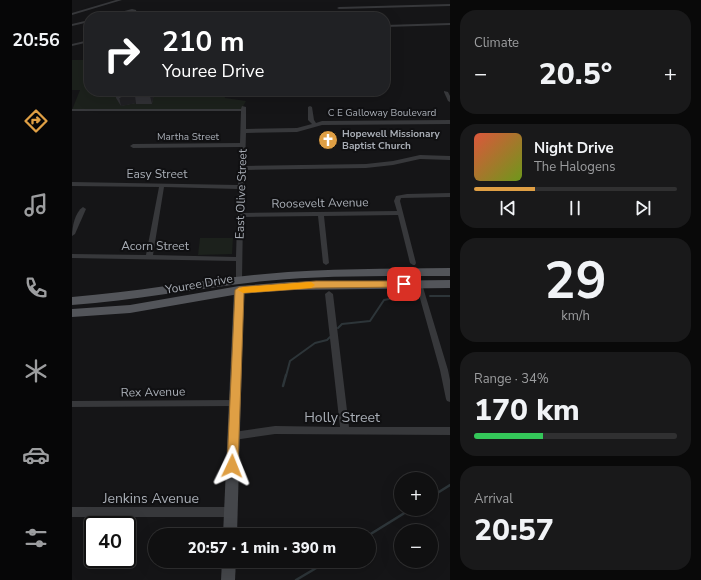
<!DOCTYPE html>
<html lang="en">
<head>
<meta charset="utf-8">
<style>
	body { margin:0; font-family:"Nunito Sans",sans-serif; background:#19191a; color:#f1f3f6; height:100vh; display:flex; flex-direction:column; font-size:15px; white-space:nowrap }
	* { box-sizing:border-box; margin:0 }
	p { font-size:13px; color:#9c9d9f }
	.icon { flex:none; width:22px; height:22px; fill:none; stroke:currentColor; stroke-width:2; stroke-linecap:round; stroke-linejoin:round }
	.map { position:relative; flex:1; overflow:hidden }
	.sheet { display:flex; flex-direction:column; gap:10px; padding:10px; background:#090909; width:251px }
	.sheet>* { flex:none }
	.top-card { position:absolute; left:12px; top:12px; width:306px; height:84px; border-radius:16px; box-shadow:0 4px 16px #0002,0 0 0 1px #303031; background:#202124; color:#fff; overflow:hidden }
	.controls { position:absolute; left:322px; top:472px; display:grid; gap:8px }
	.controls a { display:grid; place-items:center; width:44px; height:44px; border-radius:50%; background:#101011; box-shadow:0 4px 16px #0002,0 0 0 1px #303031; font-size:20px }
	.speed { position:absolute; left:12px; top:516px; display:flex; gap:8px; font-size:20px; font-weight:700; text-align:center }
	.speed>* { display:grid; place-content:center; width:52px; height:52px; border-radius:50%; background:#101011; box-shadow:0 4px 16px #0002,0 0 0 1px #303031; line-height:1 }
	.speed .limit { border:2px solid #111; border-radius:6px; background:#fff; color:#111 }
	.pin { position:absolute; display:grid; place-items:center; width:34px; height:34px; color:#fff; margin:-17px; border-radius:8px; box-shadow:0 2px 6px #0006 }
	.me { position:absolute; width:44px; margin:-22px; rotate:2deg; stroke-linejoin:round; filter:drop-shadow(0 0 3px #0008) }
	.turn { display:flex; align-items:center; gap:14px; height:84px; padding:0 12px; font-size:18px }
	.turn .icon { width:52px; height:52px; stroke-width:2.5 }
	.turn b { display:block; font-size:28px; line-height:34px }
	.big { font-size:30px; font-weight:800; line-height:1.1 }
	.sheet .card { flex:1; display:flex; flex-direction:column; justify-content:center; gap:6px; min-width:0; padding:0 14px; border-radius:16px; background:#19191a }
	.sheet .dial { align-items:center; gap:0 }
	.dial b { font-size:52px; line-height:1 }
	.song { display:flex; align-items:center; gap:12px }
	.cover { width:48px; height:48px; border-radius:6px; background:linear-gradient(135deg,hsl(10 70% 55%),hsl(80 70% 35%)) }
	.played { height:4px; border-radius:2px; background:linear-gradient(90deg,#df9f44 30%,#303031 30%) }
	.keys { display:flex; justify-content:space-around; direction:ltr }
	.heat { display:flex; justify-content:space-between; align-items:center; font-size:22px; direction:ltr }
	.charge { height:6px; border-radius:3px; background:linear-gradient(90deg,#34c759 34%,#303031 0) }
	.trip { position:absolute; left:76px; top:528px; width:228px; height:40px; border-radius:20px; background:#101011; box-shadow:0 4px 16px #0002,0 0 0 1px #303031; font-weight:800; line-height:40px; text-align:center }
	main { display:flex; flex:1; min-height:0 }
	.tabs { display:flex; flex-direction:column; width:72px; justify-content:space-around; align-items:center; background:#060607; color:#9c9d9f }
	.tabs .icon { width:28px; height:28px }
	.tabs .current { color:#df9f44 }
	.tabs b { font-size:18px; color:#f1f3f6 }
	.map>svg:first-child { display:block }
	.green { fill:#1c211c }
	.lines { fill:none; stroke-linecap:round; stroke-linejoin:round }
	.stream-far1 { stroke:#2d3539; stroke-width:2 }
	.stream { stroke:#2d3539; stroke-width:2.5 }
	.street { fill:#37383b; fill-rule:evenodd }
	.secondary { fill:#45474b; fill-rule:evenodd }
	.primary { fill:#53555a; fill-rule:evenodd }
	.wall { fill:#313135 }
	.shaded-wall { fill:#202023 }
	.building { fill:#3e3f42; stroke:#4e5054 }
	.route { fill:#df9f44; stroke:#91672c }
	.slow { fill:#f59e0b }
	.labels { text-anchor:middle; dominant-baseline:central; stroke-width:4; stroke-linejoin:round; paint-order:stroke }
	.far-street-label { font-size:10px; fill:#a8adb5; stroke:#101012 }
	.far-poi-label { font-size:10px; font-weight:bold; fill:#a8adb5; stroke:#101012; text-anchor:start }
	.street-label { font-size:12px; fill:#a8adb5; stroke:#101012 }
	.near-street-label { font-size:14px; fill:#a8adb5; stroke:#101012 }
</style>
</head>
<body>
<main>
<nav class="tabs">
<b>20:56</b>
<svg class="icon current" aria-label="directions" viewBox="0 0 24 24"><path d="M12 3l9 9-9 9-9-9zM9 14v-3h6M13 9l2 2-2 2"/></svg>
<svg class="icon" aria-label="music" viewBox="0 0 24 24"><path d="M9 18V5l10-2v13"/><circle cx="6" cy="18" r="3"/><circle cx="16" cy="16" r="3"/></svg>
<svg class="icon" aria-label="phone" viewBox="0 0 24 24"><path d="M5 4h4l2 5-3 2q2 4 5 5l2-3 5 2v4C11 20 4 13 5 4z"/></svg>
<svg class="icon" aria-label="climate" viewBox="0 0 24 24"><path d="M12 3v18M4 7l16 10M4 17L20 7"/></svg>
<svg class="icon" aria-label="car" viewBox="0 0 24 24"><path d="M5 17H2v-5l4-1 3-4h7l3 4 3 1v5h-3M9 17h6M6 11h13"/><circle cx="7" cy="17" r="2"/><circle cx="17" cy="17" r="2"/></svg>
<svg class="icon" aria-label="filters" viewBox="0 0 24 24"><path d="M4 7h16M4 17h16"/><circle cx="9" cy="7" r="2"/><circle cx="15" cy="17" r="2"/></svg>
</nav>
<div class="map">
<svg width="378" height="580" viewBox="0 0 378 580">
	<rect width="100%" height="100%" fill="#151517"/>
	<!-- green -->
	<g class="green">
		<polygon points="0,60 17,60 17,91 152,91 153,98 174,101 169,110 0,110 8,90 0,90"/>
		<polygon points="128,238 161,238 160,254 126,255"/>
	</g>
	<g class="lines">
		<!-- stream-far1 -->
		<g class="stream-far1">
			<polyline points="358,296 378,296"/>
			<polyline points="266,328 270,324 298,321 312,300 322,298"/>
			<polyline points="214,376 218,361 243,343 255,340 258,337"/>
		</g>
		<!-- stream -->
		<g class="stream">
			<polyline points="211,386 214,375"/>
			<polyline points="359,497 378,485"/>
			<polyline points="297,535 339,509"/>
			<polyline points="224,580 256,561"/>
		</g>
		<!-- street -->
		<g class="street">
			<polygon points="44,0 50,0 0,15 0,13"/>
			<polygon points="378,4 378,6 267,9 265,8 267,7"/>
			<polygon points="60,9 64,10 66,17 62,17 61,12 60,11 37,17 30,17"/>
			<polygon points="17,20 17,22 0,26 0,24"/>
			<polygon points="378,23 378,25 313,27 313,25"/>
			<polygon points="17,40 17,42 0,46 0,44"/>
			<polygon points="372,91 376,92 378,96 378,102 376,101 372,92"/>
			<path d="M170 106 174 107V129L225 128 240 124 236 120V107L238 106 240 107 242 120 244 123 250 121 378 120V124L250 125 225 132 174 133 173 166 294 164 321 161 348 155 378 156V160L348 159 321 165 294 168 173 170 171 213 325 211 322 201 324 196 335 194 378 193V197L329 198 328 201 344 263 343 265H341L338 263 326 215 252 216 257 263 254 265 251 263 246 216 171 217 170 280 167 282 164 280V261L0 258V254L74 255 87 187 0 186V182L166 185 168 147 61 148 58 146 61 144 168 143 169 111H0V109H169ZM92 187 166 189 164 257 81 255Z"/>
			<path d="M11 207 14 209 3 234 0 236C0 227 3 212 11 207Z"/>
			<polygon points="345,282 349,282 350,284 376,370 378,380 378,402 375,401 374,399 368,370 344,284"/>
			<polygon points="257,291 261,294 277,427 378,427 378,435 203,434 162,440 159,439 158,436 159,433 162,432 203,426 268,427 253,294"/>
			<polygon points="163,400 166,401 167,403 166,405 163,406 0,407 0,401"/>
			<polygon points="0,507 159,507 162,509 164,512 162,515 159,517 0,517"/>
		</g>
		<!-- secondary -->
		<g class="secondary">
			<polygon points="167,286 172,290 165,535 151,535 162,290"/>
			<polygon points="150,561 164,561 163,580 149,580"/>
		</g>
		<!-- primary -->
		<g class="primary">
			<path d="M378 268V276C316 276 254 275 193 281 128 288 65 300 0 305V297C65 292 128 280 193 274 254 268 316 269 378 268Z"/>
			<polygon points="378,280 378,288 217,290 167,294 58,313 0,317 0,309 58,305 167,286 217,282"/>
		</g>
	</g>
	<!-- wall -->
	<polygon class="wall" points="43,91 81,91 82,94 80,104 64,104 64,103 49,106 44,98"/>
	<!-- shaded-wall -->
	<g class="shaded-wall">
		<polygon points="79,91 81,91 82,94 80,104 78,96"/>
		<polygon points="63,94 63,96 64,103 49,106 47,97"/>
	</g>
	<!-- building -->
	<polygon class="building" points="43,91 79,91 78,96 63,96 63,94 47,97"/>
	<!-- route -->
	<polygon class="route" points="244,281 332,281 337,284 332,287 244,288 172,293 166,466 165,470 160,472 156,470 155,466 163,290 167,287"/>
	<!-- slow -->
	<polygon class="slow" points="239,282 243,285 239,288 171,293 166,290 171,287"/>
	<!-- icons -->
	<defs>
		<g id="church-disc" transform="scale(1)"><circle r="9.5" fill="#df9f44" stroke="#101012"/><path d="M-1.2-6h2.4v3.5h3.3v2.4h-3.3V6h-2.4V-.1h-3.3v-2.4h3.3Z" fill="#fff"/></g>
	</defs>
	<g fill-rule="evenodd">
		<use href="#church-disc" x="256" y="140"/>
	</g>
	<g class="labels">
		<!-- far-street labels -->
		<g class="far-street-label">
			<text x="310" y="113">C E Galloway Boulevard</text>
			<text x="116" y="137">Martha Street</text>
		</g>
		<!-- far-poi labels -->
		<g class="far-poi-label">
			<text x="270" y="134">Hopewell Missionary<tspan x="270" dy="12">Baptist Church</tspan></text>
		</g>
		<!-- street labels -->
		<g class="street-label">
			<text x="85" y="174">Easy Street</text>
			<text transform="translate(169 194) rotate(-88)">East Olive Street</text>
			<text transform="translate(248 203) rotate(-1)">Roosevelt Avenue</text>
			<text x="83" y="246">Acorn Street</text>
			<text transform="translate(127 284) rotate(-10)">Youree Drive</text>
			<text transform="translate(81 392) rotate(-1)">Rex Avenue</text>
		</g>
		<!-- near-street labels -->
		<g class="near-street-label">
			<text x="270" y="417">Holly Street</text>
			<text x="79" y="498">Jenkins Avenue</text>
		</g>
	</g>
</svg>
<div class="controls">
<a>+</a>
<a>−</a>
</div>
<div class="speed"><div class="limit">40</div></div>
<div class="pin" style="left:332px;top:284px;background:#d93025"><svg class="icon" aria-label="arrive" viewBox="0 0 24 24"><path d="M6 21V4h12l-3 4 3 4H6"/></svg></div>
<svg class="me" style="left:160px;top:466px" viewBox="-20 -20 40 40"><path d="M0-17L14 15 0 8-14 15z" fill="#df9f44" stroke="#fff" stroke-width="4"/></svg>
<div class="trip">20:57 · 1 min · 390 m</div>
<div class="top-card">
<div class="turn"><svg class="icon" aria-label="right" viewBox="0 0 24 24"><path d="M7 20v-9h11M14 6l5 5-5 5"/></svg><div><b>210 m</b>Youree Drive</div></div>
</div>
</div>
<section class="sheet">
<div class="card"><p>Climate</p>
<div class="heat"><a>−</a><b class="big">20.5°</b><a>+</a></div>
</div>
<div class="card">
<div class="song"><i class="cover"></i><div><b>Night Drive</b><p>The Halogens</p></div></div>
<div class="played"></div>
<div class="keys"><svg class="icon" aria-label="previous" viewBox="0 0 24 24"><path d="M18 5L8 12l10 7zM5 5v14"/></svg><svg class="icon" aria-label="pause" viewBox="0 0 24 24"><path d="M8 5v14M16 5v14"/></svg><svg class="icon" aria-label="next" viewBox="0 0 24 24"><path d="M6 5l10 7-10 7zM19 5v14"/></svg></div>
</div>
<div class="card dial"><b>29</b><p>km/h</p></div>
<div class="card"><p>Range · 34%</p><b class="big">170 km</b><div class="charge"></div></div>
<div class="card"><p>Arrival</p><b class="big">20:57</b></div>
</section>
</main>
</body>
</html>
